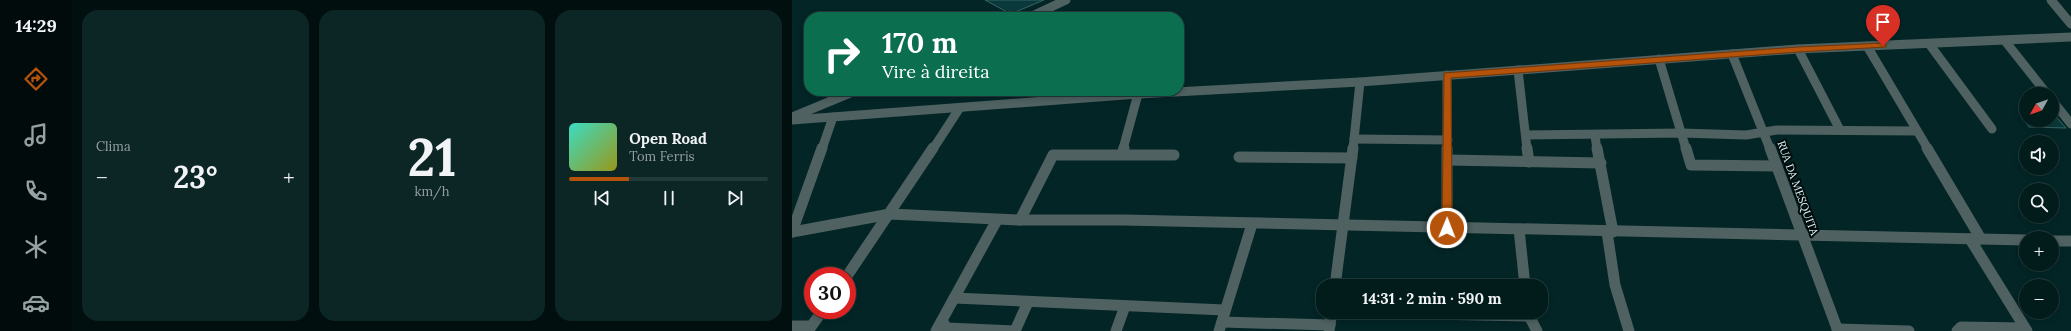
<!DOCTYPE html>
<html lang="pt">
<head>
<meta charset="utf-8">
<style>
	body { margin:0; font-family:Lora,serif; background:#0c2525; color:#f1f3f6; height:100vh; display:flex; flex-direction:column; font-size:15px; white-space:nowrap }
	* { box-sizing:border-box; margin:0 }
	p { font-size:13px; color:#96a1a3 }
	.icon { flex:none; width:22px; height:22px; fill:none; stroke:currentColor; stroke-width:2; stroke-linecap:round; stroke-linejoin:round }
	.map { position:relative; flex:1; overflow:hidden }
	.details { display:flex; flex-direction:column; gap:10px; padding:10px; background:#010f0f; width:720px }
	.details>* { flex:none }
	.hud { position:absolute; left:12px; top:12px; width:380px; height:84px; border-radius:16px; box-shadow:0 2px 6px #0003,0 0 0 1px #233a3b; background:#0b6e4f; color:#fff; overflow:hidden }
	.needle { width:26px; rotate:230deg }
	.tools { position:absolute; left:1227px; top:87px; display:grid; gap:8px }
	.tools a { display:grid; place-items:center; width:40px; height:40px; border-radius:50%; background:#021c1c; box-shadow:0 2px 6px #0003,0 0 0 1px #233a3b; font-size:20px }
	.speed { position:absolute; left:12px; top:267px; display:flex; gap:8px; font-size:20px; font-weight:700; text-align:center }
	.speed>* { display:grid; place-content:center; width:52px; height:52px; border-radius:50%; background:#021c1c; box-shadow:0 2px 6px #0003,0 0 0 1px #233a3b; line-height:1 }
	.speed .limit { border:6px solid #d22; background:#fff; color:#111 }
	.pin { position:absolute; display:grid; place-items:center; width:34px; height:34px; color:#fff; margin:-41px -17px; border-radius:50% 50% 50% 0; rotate:-45deg; box-shadow:0 0 4px #0007 }
	.pin .icon { rotate:45deg }
	.me { position:absolute; width:44px; margin:-22px; rotate:1deg; stroke-linejoin:round; filter:drop-shadow(0 0 3px #0008) }
	.turn { display:flex; align-items:center; gap:14px; height:84px; padding:0 12px; font-size:18px }
	.turn .icon { width:52px; height:52px; stroke-width:2.5 }
	.turn b { display:block; font-size:28px; line-height:34px }
	.big { font-size:30px; font-weight:700; line-height:1.1 }
	.details .tile { flex:1; display:flex; flex-direction:column; justify-content:center; gap:6px; min-width:0; padding:0 14px; border-radius:16px; background:#0c2525 }
	.details .dial { align-items:center; gap:0 }
	.dial b { font-size:52px; line-height:1 }
	.song { display:flex; align-items:center; gap:12px }
	.cover { width:48px; height:48px; border-radius:6px; background:linear-gradient(135deg,hsl(170 70% 55%),hsl(60 70% 35%)) }
	.played { height:4px; border-radius:2px; background:linear-gradient(90deg,#b45309 30%,#233a3b 30%) }
	.keys { display:flex; justify-content:space-around; direction:ltr }
	.heat { display:flex; justify-content:space-between; align-items:center; font-size:22px; direction:ltr }
	.details .tiles { flex:1; display:grid; gap:10px; grid-template-columns:repeat(3,1fr) }
	.trip { position:absolute; left:524px; top:279px; width:232px; height:40px; border-radius:16px; background:#021c1c; box-shadow:0 2px 6px #0003,0 0 0 1px #233a3b; font-weight:700; line-height:40px; text-align:center }
	main { display:flex; flex:1; min-height:0 }
	.tabs { display:flex; flex-direction:column; width:72px; justify-content:space-around; align-items:center; background:#010b0b; color:#96a1a3 }
	.tabs .icon { width:28px; height:28px }
	.tabs .active { color:#b45309 }
	.tabs b { font-size:18px; color:#f1f3f6 }
	.map>svg:first-child { display:block }
	.building { fill:#09393a; stroke:#396465 }
	.lines { fill:none; stroke-linecap:round; stroke-linejoin:round }
	.minor-far1 { stroke:#4f6161; stroke-width:9 }
	.minor { stroke:#4f6161; stroke-width:11 }
	.route { fill:#b45309; stroke:#753606 }
	.labels { text-anchor:middle; dominant-baseline:central; stroke-width:4; stroke-linejoin:round; paint-order:stroke }
	.street-label { font-size:11px; fill:#e0f7f8; stroke:#000c0d }
</style>
</head>
<body>
<main>
<nav class="tabs">
<b>14:29</b>
<svg class="icon active" aria-label="directions" viewBox="0 0 24 24"><path d="M12 3l9 9-9 9-9-9zM9 14v-3h6M13 9l2 2-2 2"/></svg>
<svg class="icon" aria-label="music" viewBox="0 0 24 24"><path d="M9 18V5l10-2v13"/><circle cx="6" cy="18" r="3"/><circle cx="16" cy="16" r="3"/></svg>
<svg class="icon" aria-label="phone" viewBox="0 0 24 24"><path d="M5 4h4l2 5-3 2q2 4 5 5l2-3 5 2v4C11 20 4 13 5 4z"/></svg>
<svg class="icon" aria-label="climate" viewBox="0 0 24 24"><path d="M12 3v18M4 7l16 10M4 17L20 7"/></svg>
<svg class="icon" aria-label="car" viewBox="0 0 24 24"><path d="M5 17H2v-5l4-1 3-4h7l3 4 3 1v5h-3M9 17h6M6 11h13"/><circle cx="7" cy="17" r="2"/><circle cx="17" cy="17" r="2"/></svg>
</nav>
<section class="details">
<div class="tiles">
<div class="tile"><p>Clima</p>
<div class="heat"><a>−</a><b class="big">23°</b><a>+</a></div>
</div>
<div class="tile dial"><b>21</b><p>km/h</p></div>
<div class="tile">
<div class="song"><i class="cover"></i><div><b>Open Road</b><p>Tom Ferris</p></div></div>
<div class="played"></div>
<div class="keys"><svg class="icon" aria-label="previous" viewBox="0 0 24 24"><path d="M18 5L8 12l10 7zM5 5v14"/></svg><svg class="icon" aria-label="pause" viewBox="0 0 24 24"><path d="M8 5v14M16 5v14"/></svg><svg class="icon" aria-label="next" viewBox="0 0 24 24"><path d="M6 5l10 7-10 7zM19 5v14"/></svg></div>
</div>
</div>
</section>
<div class="map">
<svg width="1279" height="331" viewBox="0 0 1279 331">
	<rect width="100%" height="100%" fill="#032526"/>
	<!-- building -->
	<g class="building">
		<polygon points="193,0 252,0 221,13 217,11 215,12"/>
		<polygon points="1260,112 1274,128 1237,127 1232,120 1260,120"/>
	</g>
	<g class="lines">
		<!-- minor-far1 -->
		<g class="minor-far1">
			<polyline points="1259,0 1279,24"/>
			<polyline points="238,17 274,0"/>
			<polyline points="1213,41 1255,94"/>
			<polyline points="1138,45 1200,129"/>
			<polyline points="1075,46 1136,149"/>
			<polyline points="1006,49 1048,130"/>
			<polyline points="940,54 978,149"/>
			<polyline points="867,59 894,149"/>
			<polyline points="726,70 735,149"/>
			<polyline points="655,75 655,149"/>
			<polyline points="1260,100 1279,124"/>
			<polyline points="0,117 63,91"/>
			<polyline points="0,120 346,94 568,82 1006,49 1279,37"/>
			<polyline points="734,135 889,133 954,135 985,130 1124,131"/>
			<polyline points="803,136 805,149"/>
			<polyline points="562,139 656,140"/>
			<polyline points="30,149 41,117"/>
			<polyline points="141,149 167,109"/>
			<polyline points="331,149 346,94"/>
			<polyline points="561,149 568,82"/>
		</g>
		<!-- minor -->
		<g class="minor">
			<polyline points="655,148 655,228"/>
			<polyline points="735,148 737,162"/>
			<polyline points="805,148 821,232"/>
			<polyline points="894,148 899,165 985,166"/>
			<polyline points="978,148 1046,331"/>
			<polyline points="1135,148 1189,239"/>
			<polyline points="330,154 332,148"/>
			<polyline points="447,157 560,158"/>
			<polyline points="656,160 809,163"/>
			<polyline points="228,220 261,155 382,155"/>
			<polyline points="727,229 733,286"/>
			<polyline points="0,232 98,214 228,220 332,220 1234,240"/>
			<polyline points="0,232 30,148"/>
			<polyline points="815,232 823,285 837,331"/>
			<polyline points="1178,239 1235,331"/>
			<polyline points="1260,241 1279,241"/>
			<polyline points="55,276 141,148"/>
			<polyline points="543,286 561,148"/>
			<polyline points="162,298 432,310"/>
			<polyline points="735,312 745,331"/>
			<polyline points="638,314 736,316"/>
			<polyline points="150,321 155,328 222,331"/>
			<polyline points="430,322 538,325"/>
			<polyline points="0,326 19,326"/>
			<polyline points="1045,329 1117,331"/>
			<polyline points="16,331 31,310"/>
			<polyline points="144,331 205,220"/>
			<polyline points="223,331 236,302"/>
			<polyline points="324,331 333,306"/>
			<polyline points="427,331 460,224"/>
			<polyline points="537,331 540,312"/>
			<polyline points="1165,331 1169,327 1232,328"/>
		</g>
	</g>
	<!-- route -->
	<polygon class="route" points="1091,43 1094,44 1094,47 1006,52 659,78 660,228 655,232 650,228 652,73 1006,47"/>
	<g class="labels">
		<!-- street labels -->
		<g class="street-label">
			<text transform="translate(1006 188) rotate(70)">RUA DA MESQUITA</text>
		</g>
	</g>
</svg>
<div class="tools">
<a><svg class="needle" viewBox="-14 -14 28 28"><path d="M0-13l5 13h-10z" fill="#e53935"/><path d="M0 13l5-13h-10z" fill="#96a1a3"/></svg></a>
<a><svg class="icon" aria-label="sound" viewBox="0 0 24 24"><path d="M4 9h4l5-4v14l-5-4H4zM17 9q2 3 0 6"/></svg></a>
<a><svg class="icon" aria-label="search" viewBox="0 0 24 24"><circle cx="10" cy="10" r="6"/><path d="M15 15l6 6"/></svg></a>
<a>+</a>
<a>−</a>
</div>
<div class="speed"><div class="limit">30</div></div>
<div class="pin" style="left:1091px;top:46px;background:#d93025"><svg class="icon" aria-label="arrive" viewBox="0 0 24 24"><path d="M6 21V4h12l-3 4 3 4H6"/></svg></div>
<svg class="me" style="left:655px;top:228px" viewBox="-20 -20 40 40"><circle r="17" fill="#b45309" stroke="#fff" stroke-width="3"/><path d="M0-11L8 9 0 5-8 9z" fill="#fff"/></svg>
<div class="trip">14:31 · 2 min · 590 m</div>
<div class="hud">
<div class="turn"><svg class="icon" aria-label="right" viewBox="0 0 24 24"><path d="M7 20v-9h11M14 6l5 5-5 5"/></svg><div><b>170 m</b>Vire à direita</div></div>
</div>
</div>
</main>
</body>
</html>
